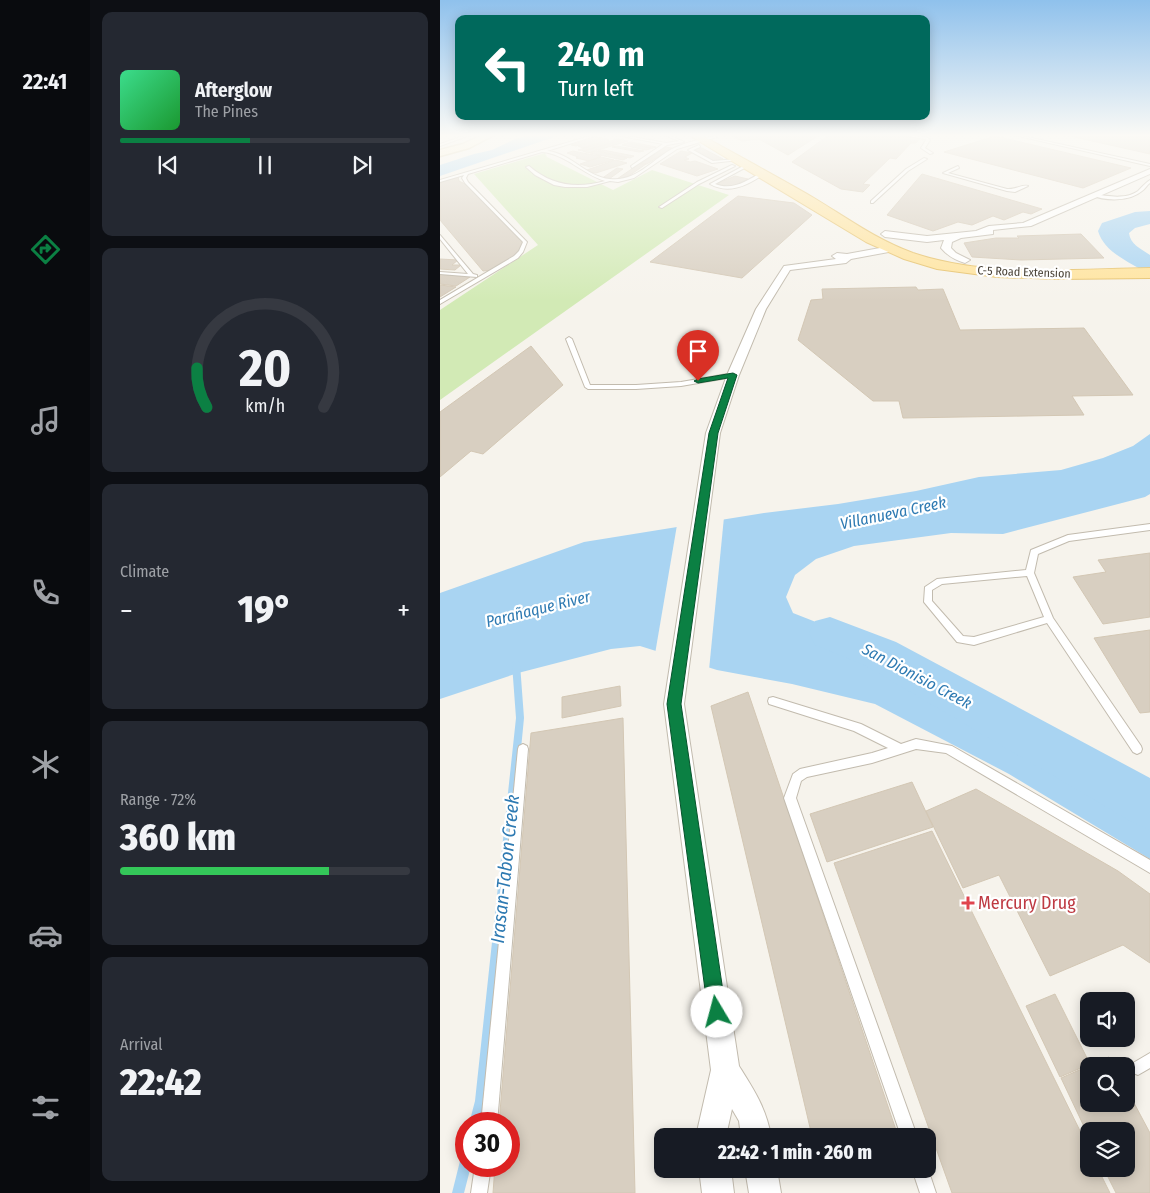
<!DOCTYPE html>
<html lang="en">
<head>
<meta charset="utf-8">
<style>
	body { margin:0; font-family:"Fira Sans Condensed",sans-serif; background:#242831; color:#f1f3f6; height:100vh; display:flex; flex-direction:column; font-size:19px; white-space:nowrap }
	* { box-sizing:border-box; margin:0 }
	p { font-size:16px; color:#9ea1a6 }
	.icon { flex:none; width:28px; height:28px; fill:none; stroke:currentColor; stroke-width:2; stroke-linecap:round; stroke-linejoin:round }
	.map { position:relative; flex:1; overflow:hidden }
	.side { display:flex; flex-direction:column; gap:12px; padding:12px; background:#0d0f14; width:350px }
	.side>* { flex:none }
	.banner { position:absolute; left:15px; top:15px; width:475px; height:105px; border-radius:10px; box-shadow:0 2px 12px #0003; background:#00695c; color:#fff; overflow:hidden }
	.tools { position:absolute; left:640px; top:992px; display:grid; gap:10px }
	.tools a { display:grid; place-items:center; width:55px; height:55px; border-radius:10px; background:#171b24; box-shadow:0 2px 12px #0003; font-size:25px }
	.speed { position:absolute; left:15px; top:1112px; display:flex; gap:10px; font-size:25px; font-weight:700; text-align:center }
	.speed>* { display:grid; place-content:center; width:65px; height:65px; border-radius:50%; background:#171b24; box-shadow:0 2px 12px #0003; line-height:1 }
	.speed .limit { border:8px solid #d22; background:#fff; color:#111 }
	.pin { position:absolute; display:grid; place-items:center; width:42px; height:42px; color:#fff; margin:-51px -21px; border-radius:50% 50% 50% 0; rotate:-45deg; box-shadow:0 0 5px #0007 }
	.pin .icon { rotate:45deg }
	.me { position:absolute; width:55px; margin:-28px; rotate:352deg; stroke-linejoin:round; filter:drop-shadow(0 0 4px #0008) }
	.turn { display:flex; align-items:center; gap:18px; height:105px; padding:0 20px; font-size:22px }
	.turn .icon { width:65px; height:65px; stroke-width:2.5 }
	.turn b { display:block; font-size:35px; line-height:42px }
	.big { font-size:38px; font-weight:800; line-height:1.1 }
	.side .tile { flex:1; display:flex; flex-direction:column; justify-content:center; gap:8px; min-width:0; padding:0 18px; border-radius:10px; background:#242831 }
	.side .dial { align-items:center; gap:0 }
	.dial svg { height:130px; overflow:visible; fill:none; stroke:#363941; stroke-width:7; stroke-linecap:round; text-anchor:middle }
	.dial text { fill:#f1f3f6; stroke:none }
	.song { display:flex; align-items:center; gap:15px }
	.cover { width:60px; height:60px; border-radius:8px; background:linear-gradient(135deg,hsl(150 70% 55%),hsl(130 70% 35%)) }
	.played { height:5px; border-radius:2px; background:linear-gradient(90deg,#0b8043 45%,#363941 45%) }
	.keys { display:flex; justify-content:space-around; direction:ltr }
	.heat { display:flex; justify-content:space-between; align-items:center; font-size:28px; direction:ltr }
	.charge { height:8px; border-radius:4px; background:linear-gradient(90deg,#34c759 72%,#363941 0) }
	.trip { position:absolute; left:214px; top:1128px; width:282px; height:50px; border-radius:10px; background:#171b24; box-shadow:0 2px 12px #0003; font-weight:800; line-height:50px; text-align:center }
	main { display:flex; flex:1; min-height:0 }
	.tabs { display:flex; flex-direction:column; width:90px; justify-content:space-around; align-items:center; background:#090b0e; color:#9ea1a6 }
	.tabs .icon { width:35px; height:35px }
	.tabs .active { color:#0b8043 }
	.tabs b { font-size:22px; color:#f1f3f6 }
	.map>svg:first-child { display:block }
	.green { fill:#d2eab5 }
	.water { fill:#a9d4f2 }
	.pier { fill:#f6f3ec }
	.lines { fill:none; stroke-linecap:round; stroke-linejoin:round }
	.stream { fill:#a9d4f2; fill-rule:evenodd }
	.river { fill:#a9d4f2; fill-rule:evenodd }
	.building { fill:#d8cfc1; stroke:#d3c7b4 }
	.lane-casing { stroke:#c2bbae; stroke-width:2 }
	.street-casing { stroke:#c2bbae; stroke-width:2 }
	.secondary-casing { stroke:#d6c79b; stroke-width:3 }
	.primary-casing { stroke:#e6c16a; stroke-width:2 }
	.lane { fill:#fff; fill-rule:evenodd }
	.street { fill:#fff; fill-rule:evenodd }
	.secondary { fill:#fff3cd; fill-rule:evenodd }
	.primary { fill:#ffe39c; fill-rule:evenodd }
	.route { fill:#0b8043; stroke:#07532c }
	.health-dot { fill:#e0444e; stroke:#fff; stroke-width:2 }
	.labels { text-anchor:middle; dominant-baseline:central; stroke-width:4.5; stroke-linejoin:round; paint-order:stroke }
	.far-street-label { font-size:12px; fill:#4b4439; stroke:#fff }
	.water-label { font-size:16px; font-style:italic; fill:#2e7ab2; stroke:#fff }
	.near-health-label { font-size:18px; fill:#be3a42; stroke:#fff; text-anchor:start }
	.near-water-label { font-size:19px; font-style:italic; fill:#2e7ab2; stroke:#fff }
</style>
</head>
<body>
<main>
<nav class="tabs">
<b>22:41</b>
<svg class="icon active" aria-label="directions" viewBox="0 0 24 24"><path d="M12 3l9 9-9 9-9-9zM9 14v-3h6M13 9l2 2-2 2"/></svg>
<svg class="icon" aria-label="music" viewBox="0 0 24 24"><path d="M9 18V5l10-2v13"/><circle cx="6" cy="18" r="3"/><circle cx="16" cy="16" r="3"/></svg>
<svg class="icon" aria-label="phone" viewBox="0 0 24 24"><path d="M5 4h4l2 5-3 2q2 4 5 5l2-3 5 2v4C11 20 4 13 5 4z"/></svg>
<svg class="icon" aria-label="climate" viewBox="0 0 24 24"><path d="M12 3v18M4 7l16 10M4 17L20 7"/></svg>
<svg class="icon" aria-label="car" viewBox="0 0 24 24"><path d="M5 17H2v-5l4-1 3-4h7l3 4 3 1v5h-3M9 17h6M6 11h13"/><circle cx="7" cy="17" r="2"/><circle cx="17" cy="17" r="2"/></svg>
<svg class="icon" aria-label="filters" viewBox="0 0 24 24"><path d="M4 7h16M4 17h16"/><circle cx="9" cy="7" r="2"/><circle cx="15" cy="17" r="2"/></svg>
</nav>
<section class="side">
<div class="tile">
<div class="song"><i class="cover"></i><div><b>Afterglow</b><p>The Pines</p></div></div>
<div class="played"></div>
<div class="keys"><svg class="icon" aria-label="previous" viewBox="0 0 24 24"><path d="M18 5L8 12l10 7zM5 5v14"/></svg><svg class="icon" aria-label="pause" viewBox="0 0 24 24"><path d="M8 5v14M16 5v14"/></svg><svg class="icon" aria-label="next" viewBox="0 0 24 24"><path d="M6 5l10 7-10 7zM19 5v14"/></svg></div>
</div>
<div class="tile dial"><svg viewBox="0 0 100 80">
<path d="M14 69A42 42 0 1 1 86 69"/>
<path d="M14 69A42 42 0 0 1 8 45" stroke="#0b8043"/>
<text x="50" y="56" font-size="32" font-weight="700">20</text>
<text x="50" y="72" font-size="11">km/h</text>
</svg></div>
<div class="tile"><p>Climate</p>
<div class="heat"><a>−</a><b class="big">19°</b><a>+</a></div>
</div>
<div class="tile"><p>Range · 72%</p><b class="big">360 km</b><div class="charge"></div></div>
<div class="tile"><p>Arrival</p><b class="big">22:42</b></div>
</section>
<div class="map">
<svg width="710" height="1193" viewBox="0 0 710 1193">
	<rect width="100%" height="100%" fill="#f6f3ec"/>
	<!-- green -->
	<polygon class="green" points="105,153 107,157 173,190 212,170 289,195 0,400 0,310 98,245 34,174"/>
	<!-- water -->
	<g class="water">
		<polygon points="95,134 123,134 0,176 0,165 34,154 52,150 75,139"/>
		<path d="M710 211V224L695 228 689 233C690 244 701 249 710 255V275C691 262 665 254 658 231L662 223 695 212Z"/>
		<polygon points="710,434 710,494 705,497 563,534 511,533 414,546 376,559 355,575 346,597 353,613 414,637 481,681 710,811 710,859 569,774 435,704 352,684 277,670 200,646 171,649 78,673 0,699 0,593 144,542 324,513 398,504 476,491 539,477 621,470 663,458 693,446"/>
	</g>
	<!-- pier -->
	<polygon class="pier" points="284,517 269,670 215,654 237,525"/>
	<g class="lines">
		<!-- stream -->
		<g class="stream">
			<polygon points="76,661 79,662 80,664 84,718 47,1101 41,1124 29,1124 35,1101 76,718 72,664 73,662"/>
			<polygon points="26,1155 26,1166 31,1166 24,1193 12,1193 20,1161 22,1157"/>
		</g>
		<!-- river -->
		<polygon class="river" points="390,617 456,642 710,778 710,830 692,822 426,666 375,645 369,633 375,621"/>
	</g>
	<!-- building -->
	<g class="building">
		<polygon points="288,134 381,134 348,155 319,139 302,141"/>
		<polygon points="390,134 435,134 480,138 476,143 471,143 456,159 450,158 423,184 430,185 423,192 401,189 352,162"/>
		<polygon points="621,134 710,134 710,154"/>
		<polygon points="555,136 691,168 643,188 504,152"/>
		<polygon points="157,137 162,138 136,146 131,145"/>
		<polygon points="164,138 169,140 143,148 138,146"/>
		<polygon points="177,139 182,140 143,151 138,150"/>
		<polygon points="182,140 188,141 148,153 143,151"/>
		<polygon points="191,142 216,147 206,150 182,145 186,143 211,148 187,143"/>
		<polygon points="177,146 204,151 199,152 172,147"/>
		<polygon points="226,147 232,148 207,164 200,164"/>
		<polygon points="262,148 283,159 271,161 251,149"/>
		<polygon points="163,150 194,156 190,158 158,151"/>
		<polygon points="133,151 148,154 161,156 149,161 136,158 138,157 127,153"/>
		<polygon points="155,151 187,158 183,160 150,153"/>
		<polygon points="241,151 252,153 245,157 249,159 244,160 250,162 255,161 278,169 257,176 220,164"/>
		<polygon points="161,157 174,160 150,167 140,164"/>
		<polygon points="176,160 187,163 156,173 144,171"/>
		<polygon points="199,164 206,164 183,180 177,179"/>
		<polygon points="177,168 183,169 169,179 161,179"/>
		<polygon points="482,174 602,209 591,214 583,212 564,220 553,216 532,225 518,222 493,231 447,215"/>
		<polygon points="18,176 19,181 29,186 83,242 76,255 55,270 43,271 0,220 0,183"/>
		<polygon points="295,176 308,179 290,188 276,184"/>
		<polygon points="298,196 354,203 372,215 302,278 210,262"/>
		<polygon points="641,234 664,258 581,260 532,257 524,243 556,238 579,238 577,236"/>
		<polygon points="0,259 18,260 12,265 21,265 15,270 0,269"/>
		<polygon points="0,274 30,277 16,286 0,284"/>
		<polygon points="0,285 16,287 0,297"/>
		<polygon points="476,287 478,290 503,289 520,330 644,328 693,395 632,396 644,415 463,418 459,401 433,401 358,340 371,300 383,299 382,289"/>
		<polygon points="91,346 123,385 43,454 31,451 0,477 0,412"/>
		<polygon points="710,553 710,617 663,624 633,577 666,572 658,560"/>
		<polygon points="710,630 710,712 700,713 654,638"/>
		<polygon points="180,686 181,706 122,718 122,697"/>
		<polygon points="308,692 458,1136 372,1136 271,706"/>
		<polygon points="183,718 195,1193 53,1193 55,1166 69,1166 69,1124 59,1124 91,733"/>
		<polygon points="472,782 493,827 387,862 370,814"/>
		<polygon points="536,789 678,871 710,894 710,963 683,945 610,976 559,875 523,888 486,811"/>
		<polygon points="492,831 649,1149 649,1169 658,1169 670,1193 512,1193 394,863"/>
		<polygon points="615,994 650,1064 620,1077 586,1006"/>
		<polygon points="669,1057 674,1066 649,1066 649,1104 686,1104 686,1088 710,1133 710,1193 676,1193 664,1169 686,1169 686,1131 649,1131 649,1137 621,1078"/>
	</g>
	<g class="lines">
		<!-- lane casing -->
		<g class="lane-casing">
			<g id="lane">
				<polygon points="29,134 33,134 0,146 0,144"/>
				<path d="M157 134H161L107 151C131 153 146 177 170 179 197 182 212 159 234 148 247 142 261 139 275 136L277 137 237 149 194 178 178 182 170 181 147 187H125L114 185 95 175 86 167 89 166C112 186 137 189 165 181 142 174 126 154 102 152L28 174 26 178 28 182 87 242 83 252 78 258 0 304V300L74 256 79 251 83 242 25 183 22 178 24 175 0 182V180Z"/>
				<polygon points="171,134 176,134 226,143 239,141 222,134 226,134 244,142 227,145 192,168 191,166 223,144"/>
				<polygon points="454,134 487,137 490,140 485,148 493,153 490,154 481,148 486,140 485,139"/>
				<polygon points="569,134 574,134 710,164 710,166"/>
				<polygon points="259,145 260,147 253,150 273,161 297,159 299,160 272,163 248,150"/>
				<polygon points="484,158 487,159 468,171 433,203 431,203 431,201 466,169"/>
				<path d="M309 163 310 165 275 184C292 191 307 181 322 172L325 173C309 185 289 195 270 184Z"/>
				<polygon points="292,165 295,166 259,184 222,208 219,207 257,182"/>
				<path d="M518 166 519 168 508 173 567 189C575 190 583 184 588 186L575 192 567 191 503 173Z"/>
				<path d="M710 180V183C707 185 705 189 702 191 689 202 665 201 651 195L653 194C668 196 685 200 698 191 702 187 705 183 710 180Z"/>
				<polygon points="0,235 33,274 37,275 37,277 0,274 0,272 28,274 0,239"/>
				<polygon points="129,337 132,339 150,385 196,385 241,382 293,373 296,375 293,377 241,386 196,389 148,389 145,387 126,339"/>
				<path d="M710 524V530L629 541 598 554 594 573 613 618 701 746 702 749 701 752 697 754 693 752 607 623 534 645 517 642 484 602 485 587 497 579 586 570 591 550 628 535ZM587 576 604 617 534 637 523 636 492 601V590L502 584Z"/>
				<polygon points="333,697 421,724 461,744 476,739 512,746 710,860 710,873 506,753 476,749 432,763 367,777 361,781 356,798 477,1136 461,1136 344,798 353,774 360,769 432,753 448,748 414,731 329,704 328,701 329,698"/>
				<polygon points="83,744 87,746 88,749 57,1124 41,1124 78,749 79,746"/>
				<polygon points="710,1053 710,1068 698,1075 693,1073 691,1068 693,1063"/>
				<polygon points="35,1166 51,1166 47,1193 31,1193"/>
				<polygon points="488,1168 488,1169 496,1193 480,1193 472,1169"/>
			</g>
		</g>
		<!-- street casing -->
		<g class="street-casing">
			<g id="street">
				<path d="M710 169V174L591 226 553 230V234L521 238 512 242 511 248 516 253 530 260 525 263C515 260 508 256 501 248L504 240 487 242 445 237 441 234 445 231 487 236 536 231 549 226 583 223Z"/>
				<path d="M451 246 454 247V251L411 259 406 263 350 270 326 309 299 375 280 433 244 704 299 1066C314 1090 326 1108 331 1136H301L299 1121 292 1109 286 1136H256L271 1070 224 704 266 433 287 375 316 309 344 266 396 259 392 256 397 253 407 254Z"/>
				<polygon points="259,1169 291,1169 294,1193 262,1193"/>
				<polygon points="305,1169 337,1169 341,1193 309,1193"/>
			</g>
		</g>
		<!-- secondary casing -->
		<g class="secondary-casing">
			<polygon id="secondary" points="44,134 56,134 29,148 0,156 0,150 23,144"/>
		</g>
		<!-- primary casing -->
		<g class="primary-casing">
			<path id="primary" d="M247 134H259C297 155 336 176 374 198 407 218 437 240 473 253 548 278 632 269 710 268V278L620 279 557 277 497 269 464 259 426 242Z"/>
		</g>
		<!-- lane -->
		<use href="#lane" class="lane"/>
		<!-- street -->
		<use href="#street" class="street"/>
		<!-- secondary -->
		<use href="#secondary" class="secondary"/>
		<!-- primary -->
		<use href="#primary" class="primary"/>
	</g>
	<!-- sky -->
	<linearGradient id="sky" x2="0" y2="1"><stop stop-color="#8fc1ec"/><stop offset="0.45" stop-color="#fbfaf6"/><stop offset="1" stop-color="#fbfaf6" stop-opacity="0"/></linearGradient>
	<rect width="710" height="301" fill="url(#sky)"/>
	<!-- route -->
	<polygon class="route" points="293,373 297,375 278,433 241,704 286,1012 283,1018 277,1021 271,1018 268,1012 227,704 269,433 288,378 258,383 254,381 258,379"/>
	<!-- markers -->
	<path class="health-dot" d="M525.5 895.5h5v5h5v5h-5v5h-5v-5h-5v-5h5z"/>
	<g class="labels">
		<!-- far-street labels -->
		<g class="far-street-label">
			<text transform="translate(584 272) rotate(2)">C-5 Road Extension</text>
		</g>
		<!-- water labels -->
		<g class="water-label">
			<text transform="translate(453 513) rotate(-12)">Villanueva Creek</text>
			<text transform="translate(98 609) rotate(-14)">Parañaque River</text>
			<text transform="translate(477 676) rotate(28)">San Dionisio Creek</text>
		</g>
		<!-- near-health labels -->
		<g class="near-health-label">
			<text x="538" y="903">Mercury Drug</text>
		</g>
		<!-- near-water labels -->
		<g class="near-water-label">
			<text transform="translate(65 869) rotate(-84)">Irasan-Tabon Creek</text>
		</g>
	</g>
</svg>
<div class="tools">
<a><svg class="icon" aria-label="sound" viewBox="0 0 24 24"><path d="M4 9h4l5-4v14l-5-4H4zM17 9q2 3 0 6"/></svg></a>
<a><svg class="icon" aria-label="search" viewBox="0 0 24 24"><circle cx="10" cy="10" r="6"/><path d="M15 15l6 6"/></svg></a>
<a><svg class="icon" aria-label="layers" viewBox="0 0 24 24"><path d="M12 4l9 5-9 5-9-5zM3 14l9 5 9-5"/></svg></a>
</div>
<div class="speed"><div class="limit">30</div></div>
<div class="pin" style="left:258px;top:381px;background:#d93025"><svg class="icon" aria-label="arrive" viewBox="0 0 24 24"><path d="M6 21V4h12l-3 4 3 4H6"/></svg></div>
<svg class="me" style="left:277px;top:1012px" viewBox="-20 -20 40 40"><circle r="19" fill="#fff"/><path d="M0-13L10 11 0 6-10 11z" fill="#0b8043"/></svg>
<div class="trip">22:42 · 1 min · 260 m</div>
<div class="banner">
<div class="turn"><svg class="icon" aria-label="left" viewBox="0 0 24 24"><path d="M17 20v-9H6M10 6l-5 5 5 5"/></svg><div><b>240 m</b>Turn left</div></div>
</div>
</div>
</main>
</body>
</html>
